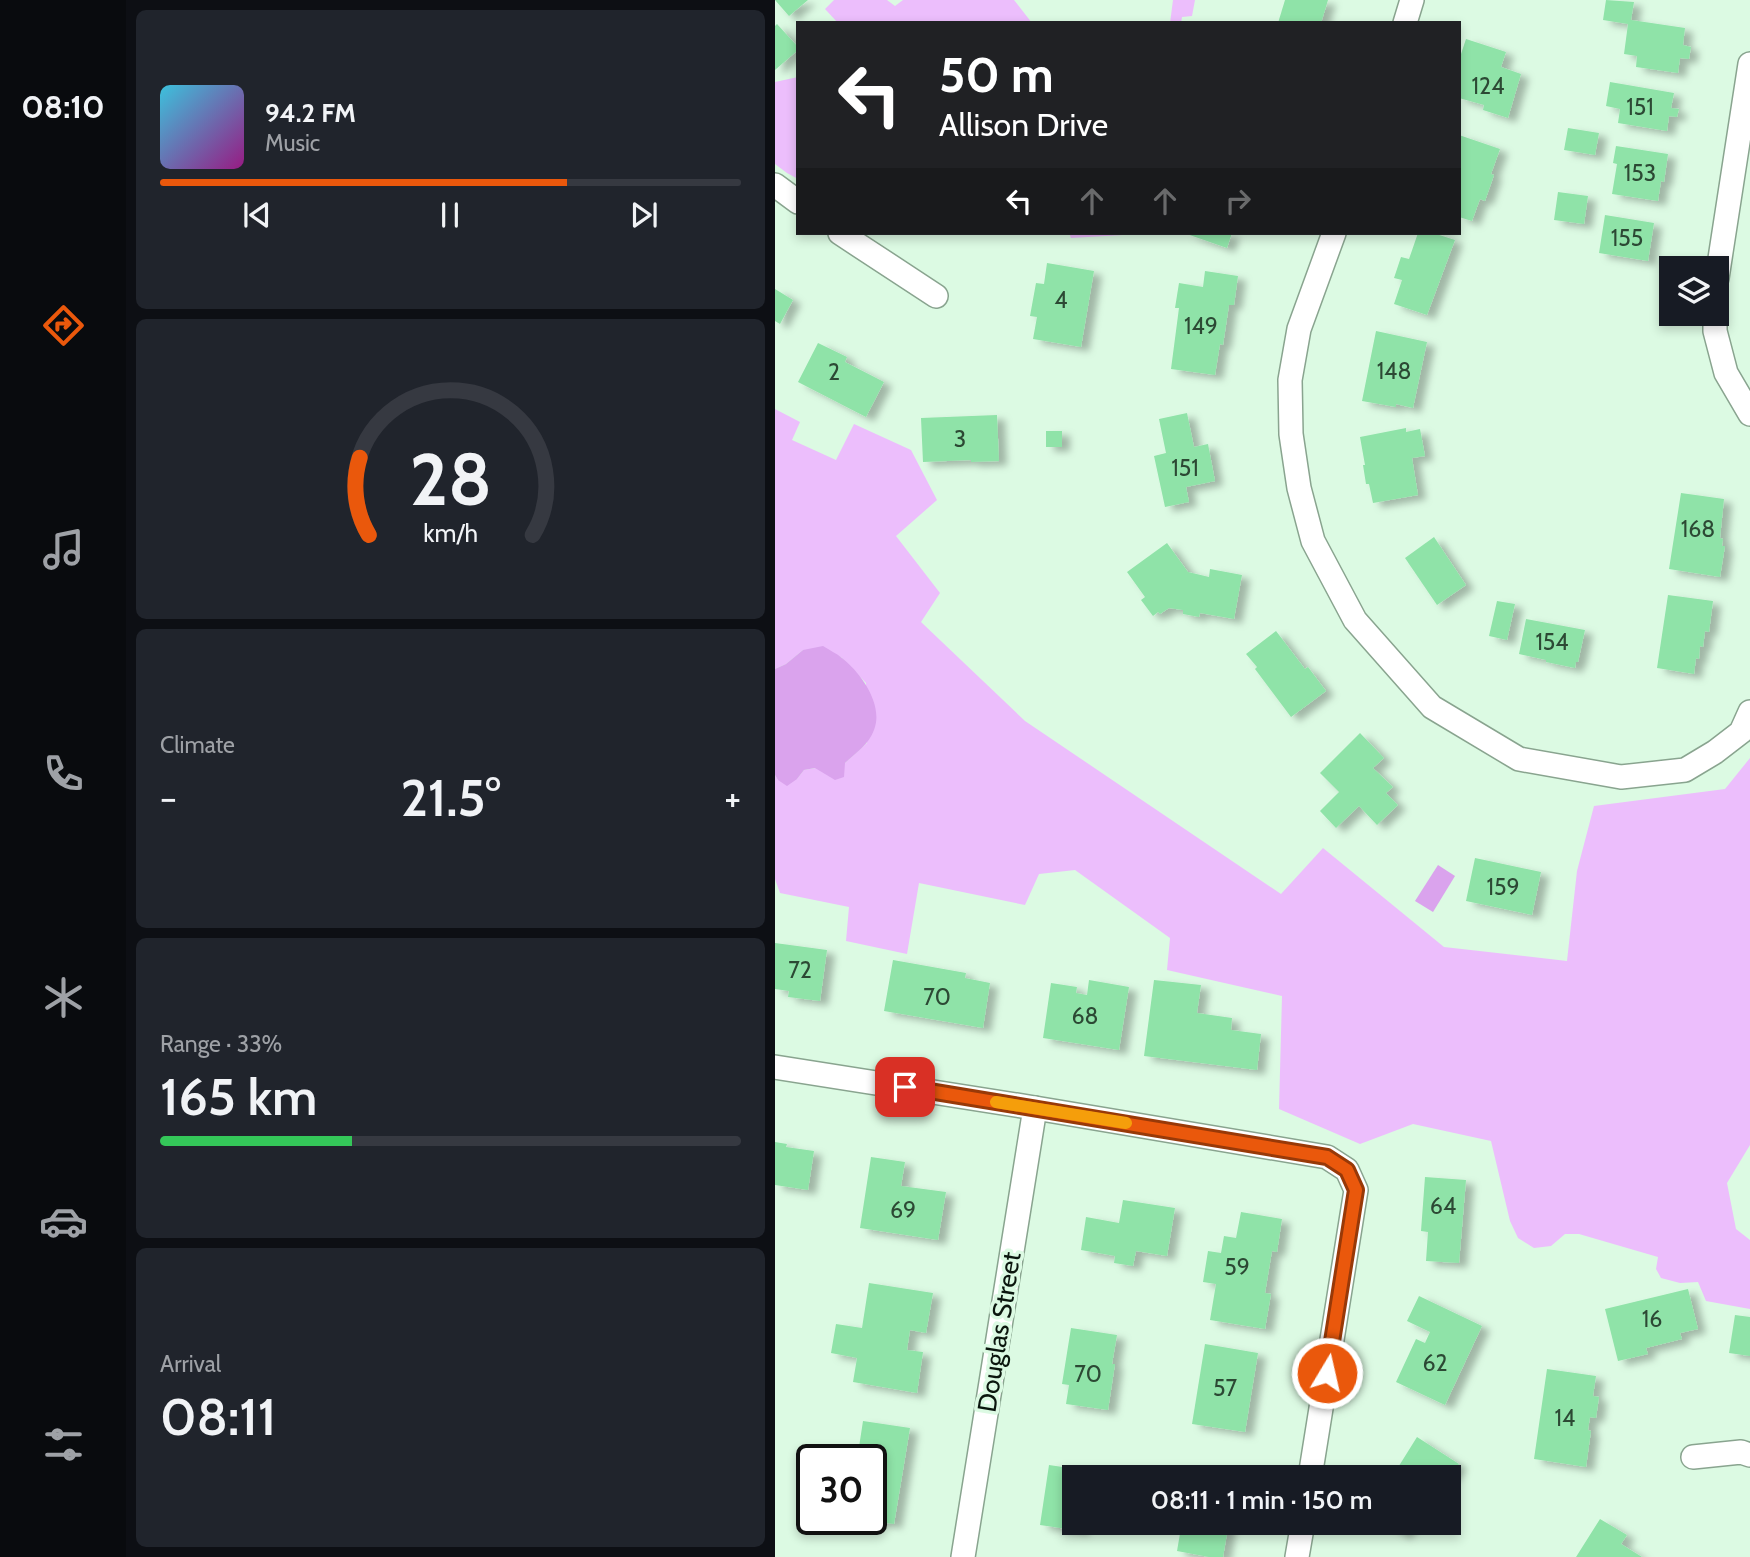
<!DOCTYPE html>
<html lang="en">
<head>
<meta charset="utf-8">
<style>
	body { margin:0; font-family:Cabin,sans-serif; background:#20242c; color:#f1f3f6; height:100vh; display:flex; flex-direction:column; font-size:26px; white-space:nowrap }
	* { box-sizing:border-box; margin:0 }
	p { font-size:23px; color:#9ea1a6 }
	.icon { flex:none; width:38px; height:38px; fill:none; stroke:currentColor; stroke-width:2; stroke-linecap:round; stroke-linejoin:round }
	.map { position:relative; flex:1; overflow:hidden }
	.details { display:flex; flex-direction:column; gap:10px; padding:10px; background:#0d0f14; width:649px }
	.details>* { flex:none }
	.hud { position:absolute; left:21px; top:21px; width:665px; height:214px; border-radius:0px; box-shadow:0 4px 10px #0003; background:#202124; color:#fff; overflow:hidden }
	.buttons { position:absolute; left:884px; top:256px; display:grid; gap:14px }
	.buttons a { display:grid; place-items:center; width:70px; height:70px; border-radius:0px; background:#171b24; box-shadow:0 4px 10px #0003; font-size:35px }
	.speed { position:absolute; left:21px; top:1444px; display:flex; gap:14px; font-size:35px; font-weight:700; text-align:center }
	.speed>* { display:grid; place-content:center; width:91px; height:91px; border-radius:50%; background:#171b24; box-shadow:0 4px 10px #0003; line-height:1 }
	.speed .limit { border:4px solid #111; border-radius:10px; background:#fff; color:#111 }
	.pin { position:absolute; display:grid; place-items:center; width:60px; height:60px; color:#fff; margin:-30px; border-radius:14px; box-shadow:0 4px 10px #0006 }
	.me { position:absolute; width:77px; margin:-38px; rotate:9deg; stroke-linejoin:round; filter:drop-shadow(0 0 5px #0008) }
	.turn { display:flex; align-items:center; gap:24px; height:147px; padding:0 28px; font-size:32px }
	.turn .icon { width:91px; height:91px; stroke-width:2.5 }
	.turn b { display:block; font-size:49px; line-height:60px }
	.lanes { display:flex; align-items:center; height:66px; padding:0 28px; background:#0003; justify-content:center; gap:35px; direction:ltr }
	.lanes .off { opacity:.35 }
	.big { font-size:52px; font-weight:600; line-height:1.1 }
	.details .tile { flex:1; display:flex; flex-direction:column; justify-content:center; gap:10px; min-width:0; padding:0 24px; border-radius:10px; background:#20242c }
	.details .dial { align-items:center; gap:0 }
	.dial svg { height:182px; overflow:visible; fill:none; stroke:#363941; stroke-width:7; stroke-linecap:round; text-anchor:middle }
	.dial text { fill:#f1f3f6; stroke:none }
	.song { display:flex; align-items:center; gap:21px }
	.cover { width:84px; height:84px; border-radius:10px; background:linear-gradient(135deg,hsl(190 70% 55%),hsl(310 70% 35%)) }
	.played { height:7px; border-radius:4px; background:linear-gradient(90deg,#ea580c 70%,#363941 70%) }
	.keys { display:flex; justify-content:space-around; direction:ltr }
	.heat { display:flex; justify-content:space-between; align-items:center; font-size:38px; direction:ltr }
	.charge { height:10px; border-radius:5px; background:linear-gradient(90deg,#34c759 33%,#363941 0) }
	.trip { position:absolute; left:287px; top:1465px; width:399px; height:70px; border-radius:0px; background:#171b24; box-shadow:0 4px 10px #0003; font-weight:600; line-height:70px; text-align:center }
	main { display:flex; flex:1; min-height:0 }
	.menu { display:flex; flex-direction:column; width:126px; justify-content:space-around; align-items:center; background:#090b0e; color:#9ea1a6 }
	.menu .icon { width:49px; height:49px }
	.menu .selected { color:#ea580c }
	.menu b { font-size:32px; color:#f1f3f6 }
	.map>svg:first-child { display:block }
	.green { fill:#ecbefc }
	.water { fill:#daa3ed }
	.building { fill:#8fe3a8; filter:url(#shadow) }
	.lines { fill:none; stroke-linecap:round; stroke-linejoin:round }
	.street-casing { stroke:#89a48f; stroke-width:26 }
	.street { stroke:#fff; stroke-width:23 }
	.route-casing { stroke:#983908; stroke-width:18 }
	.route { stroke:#ea580c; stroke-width:12 }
	.slow { stroke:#f59e0b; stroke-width:12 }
	.labels { text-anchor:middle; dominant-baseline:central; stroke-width:7; stroke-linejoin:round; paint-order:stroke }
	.number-label { font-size:23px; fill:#2c4934 }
	.street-label { font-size:26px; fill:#0b160e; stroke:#dcfae3 }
</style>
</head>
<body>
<main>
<nav class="menu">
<b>08:10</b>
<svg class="icon selected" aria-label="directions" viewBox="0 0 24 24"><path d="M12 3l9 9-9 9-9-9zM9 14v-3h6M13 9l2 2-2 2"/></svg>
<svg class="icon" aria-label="music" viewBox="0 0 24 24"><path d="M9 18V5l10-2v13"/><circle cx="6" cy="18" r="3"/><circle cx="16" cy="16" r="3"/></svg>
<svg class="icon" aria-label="phone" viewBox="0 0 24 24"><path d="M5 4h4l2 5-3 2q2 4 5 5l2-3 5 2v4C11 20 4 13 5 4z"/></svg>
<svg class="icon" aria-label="climate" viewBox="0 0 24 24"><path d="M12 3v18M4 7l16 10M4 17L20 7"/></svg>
<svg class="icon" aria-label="car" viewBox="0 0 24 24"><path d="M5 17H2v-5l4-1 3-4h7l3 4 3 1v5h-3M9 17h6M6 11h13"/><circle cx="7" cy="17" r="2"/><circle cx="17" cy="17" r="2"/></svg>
<svg class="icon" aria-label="filters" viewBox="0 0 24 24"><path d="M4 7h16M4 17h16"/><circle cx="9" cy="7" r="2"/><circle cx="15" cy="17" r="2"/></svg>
</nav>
<section class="details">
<div class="tile">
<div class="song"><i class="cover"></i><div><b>94.2 FM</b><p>Music</p></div></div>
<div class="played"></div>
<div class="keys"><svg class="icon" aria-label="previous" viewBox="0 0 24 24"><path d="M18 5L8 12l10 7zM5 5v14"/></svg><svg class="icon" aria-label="pause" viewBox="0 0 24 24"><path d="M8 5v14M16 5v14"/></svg><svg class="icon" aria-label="next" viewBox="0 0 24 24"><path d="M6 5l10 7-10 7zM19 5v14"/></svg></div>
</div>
<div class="tile dial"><svg viewBox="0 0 100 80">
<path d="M14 69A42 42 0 1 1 86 69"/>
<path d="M14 69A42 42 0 0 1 10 35" stroke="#ea580c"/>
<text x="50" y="56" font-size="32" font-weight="700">28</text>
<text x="50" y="72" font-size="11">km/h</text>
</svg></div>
<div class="tile"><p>Climate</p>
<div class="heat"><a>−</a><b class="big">21.5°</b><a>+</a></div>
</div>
<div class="tile"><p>Range · 33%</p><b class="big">165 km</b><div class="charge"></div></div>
<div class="tile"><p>Arrival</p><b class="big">08:11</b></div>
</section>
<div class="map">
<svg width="975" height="1557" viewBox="0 0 975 1557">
	<defs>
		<filter id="shadow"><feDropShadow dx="8" dy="4.5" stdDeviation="3.5" flood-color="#0004"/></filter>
	</defs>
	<rect width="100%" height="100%" fill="#dcfae3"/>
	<!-- green -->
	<g class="green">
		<polygon points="59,0 112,0 120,6 128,0 239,0 257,23 63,23 50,9"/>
		<polygon points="398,0 420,0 417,16 407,17 406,23 395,23"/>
		<polygon points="23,77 23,179 12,173 0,164 0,82"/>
		<polygon points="294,233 348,233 348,235 296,238"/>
		<polygon points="0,409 25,422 17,440 61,460 79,424 136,450 162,500 121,536 165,593 146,622 250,721 506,894 548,848 669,947 792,961 802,871 819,806 950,789 975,758 975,1145 952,1183 961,1229 975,1240 975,1309 931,1301 923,1282 905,1283 886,1278 881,1269 883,1257 804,1234 790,1234 776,1246 759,1248 743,1238 735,1221 716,1141 638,1124 585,1144 504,1109 507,996 392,970 395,938 300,870 264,874 250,905 144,883 132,954 71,941 74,907 5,893 0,879 0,775 3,780 22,779 29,770 70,763 92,743 91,683 66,657 28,650 11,664 0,669"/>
	</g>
	<!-- water -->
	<g class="water">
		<path d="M48 646C54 650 61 653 67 658 86 673 109 705 99 730 94 744 81 753 70 763L69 777 60 780 40 768 29 770 22 779 12 786 3 780 0 775V669L11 664 28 650Z"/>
		<polygon points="663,865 680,876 658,912 640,901"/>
	</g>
	<!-- building -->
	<g class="building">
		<polygon points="0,0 33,0 14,16"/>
		<polygon points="510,0 553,0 546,23 503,23"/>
		<polygon points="831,0 859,2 856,20 910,28 908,45 916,47 914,59 905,58 903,73 861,67 862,56 849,54 853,24 828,20"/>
		<polygon points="2,24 23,47 23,50 0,70 0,26"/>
		<polygon points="691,39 731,52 726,67 746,74 733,118 708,110 709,105 684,98 684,60"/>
		<polygon points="835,82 899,93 896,108 904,109 902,117 894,116 892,131 843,123 845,109 831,106"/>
		<polygon points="793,128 824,133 820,155 789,150"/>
		<polygon points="684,135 725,149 716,174 719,175 710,201 705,199 697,221 684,217"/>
		<polygon points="841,146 893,154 889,182 886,181 883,201 837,194 842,164 838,163"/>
		<polygon points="783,192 813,196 809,224 779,220"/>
		<polygon points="830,215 879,223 873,261 824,253"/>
		<polygon points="409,233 457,233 452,248"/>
		<polygon points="643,233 658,233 680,240 652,315 619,304 627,280 619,278 626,257 634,259"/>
		<polygon points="272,263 319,271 306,347 258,339 262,317 255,316 261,283 269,284"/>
		<polygon points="430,271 463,276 459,305 454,305 448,345 445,344 440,375 396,369 404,308 400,308 404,283 428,287"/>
		<polygon points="0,289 18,300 5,324 0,321"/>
		<polygon points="601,331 652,342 638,408 621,404 621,407 587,401"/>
		<polygon points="43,343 72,357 70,362 109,382 91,417 23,382"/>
		<polygon points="412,413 419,447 433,444 440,481 411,487 414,502 390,507 379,456 391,453 384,419"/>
		<polygon points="222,415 224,461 196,462 196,460 148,462 146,418"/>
		<polygon points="631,428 631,432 645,429 650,456 637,458 643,495 598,503 594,484 591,484 588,465 590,465 585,437"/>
		<rect x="271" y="431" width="16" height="16"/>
		<polygon points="906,493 949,499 945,538 948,539 947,546 950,546 945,577 894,569"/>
		<polygon points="659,537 691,585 662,605 630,558"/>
		<polygon points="392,543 413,572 434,577 435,569 467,575 459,619 425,613 424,617 408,614 408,610 394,608 385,614 383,612 378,616 366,600 370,597 352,572"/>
		<polygon points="893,595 938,601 934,632 930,631 928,647 925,646 924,659 921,658 919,674 882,668"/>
		<polygon points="722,601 740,604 732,640 714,636"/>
		<polygon points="751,619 810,630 803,662 801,662 800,668 771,662 771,660 744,654"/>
		<polygon points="501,631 530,669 533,667 551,691 516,717 480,669 482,667 471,654"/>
		<polygon points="585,733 609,758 598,768 618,787 611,793 623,805 602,825 584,806 561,828 545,811 564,792 545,773"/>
		<polygon points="700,858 766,872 757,915 691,901"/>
		<polygon points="0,943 52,950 45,1001 13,997 14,991 0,989"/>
		<polygon points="118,960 191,973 190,978 215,983 208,1028 109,1011"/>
		<polygon points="314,980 354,987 344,1050 268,1038 276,983 302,987 301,993 312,995"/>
		<polygon points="379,980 426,985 422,1013 457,1018 456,1030 486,1034 482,1070 369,1056"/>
		<polygon points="0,1142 12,1144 11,1147 39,1151 33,1190 0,1185"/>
		<polygon points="96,1157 130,1162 126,1186 171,1192 163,1240 85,1228"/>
		<polygon points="650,1177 691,1180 684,1263 651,1261 653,1232 646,1231"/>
		<polygon points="348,1200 400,1208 392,1256 361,1251 358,1266 339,1263 340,1256 306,1250 311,1217 344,1223"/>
		<polygon points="466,1212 507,1219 502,1252 497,1251 490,1293 496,1294 490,1329 435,1320 441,1284 428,1282 433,1251 446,1253 449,1236 461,1238"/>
		<polygon points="94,1283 158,1293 151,1333 135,1330 132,1350 148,1352 142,1393 78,1382 82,1358 56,1353 61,1324 87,1328"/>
		<polygon points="913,1289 923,1329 905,1333 907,1339 871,1348 873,1354 843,1361 830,1309"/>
		<polygon points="644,1296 707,1326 670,1405 621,1382 641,1339 650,1343 655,1332 632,1321"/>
		<polygon points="960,1315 975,1317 975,1356 954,1353"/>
		<polygon points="296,1328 342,1335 337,1364 340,1364 333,1410 291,1404 294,1385 287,1384"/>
		<polygon points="430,1344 483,1353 470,1432 417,1424"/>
		<polygon points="772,1369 821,1376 818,1396 824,1397 821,1418 815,1417 813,1430 816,1431 811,1467 759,1459"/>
		<polygon points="88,1421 135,1428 119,1524 96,1521 96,1460 82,1460"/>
		<polygon points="642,1437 684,1464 674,1480 674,1477 625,1477 628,1473 622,1469"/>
		<polygon points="274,1465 315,1471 314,1477 299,1477 299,1522 307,1522 306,1531 265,1525"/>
		<polygon points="825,1519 852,1535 846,1544 867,1557 801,1557"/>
		<polygon points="407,1522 454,1522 448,1557 434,1557 402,1551"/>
		<polygon points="608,1522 637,1522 628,1535"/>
	</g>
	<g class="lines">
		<!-- street casing -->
		<g class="street-casing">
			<g id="street">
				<polyline points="630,23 637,0"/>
				<polyline points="0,185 23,202"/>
				<polyline points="65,233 161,296"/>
				<polyline points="559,233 524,329 515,380 516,434 524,488 538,541 580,620 657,707 744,759 846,777 910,770 940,752 966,732 975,712"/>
				<polyline points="942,278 975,64"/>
				<polyline points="940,313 940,331 951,373 975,414"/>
				<polyline points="0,1067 260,1108 552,1157 572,1170 581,1190 535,1477"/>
				<polyline points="918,1457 966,1452 975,1455"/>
				<polyline points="188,1557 260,1108"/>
				<polyline points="522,1557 528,1522"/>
			</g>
		</g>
		<!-- street -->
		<use href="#street" class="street"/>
	</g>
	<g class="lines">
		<!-- route casing -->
		<g class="route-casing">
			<polyline id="route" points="130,1087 552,1157 572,1170 581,1190 552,1373"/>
		</g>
		<!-- route -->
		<use href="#route" class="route"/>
		<!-- slow -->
		<polyline class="slow" points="221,1102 351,1123"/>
	</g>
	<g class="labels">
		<!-- number labels -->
		<g class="number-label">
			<text x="713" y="86">124</text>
			<text x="865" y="107">151</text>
			<text x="865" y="173">153</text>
			<text x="852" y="238">155</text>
			<text x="286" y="300">4</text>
			<text x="426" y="326">149</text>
			<text x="619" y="371">148</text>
			<text x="59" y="372">2</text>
			<text x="185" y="439">3</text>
			<text x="410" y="468">151</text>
			<text x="923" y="529">168</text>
			<text x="777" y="642">154</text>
			<text x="728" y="887">159</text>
			<text x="25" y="970">72</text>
			<text x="162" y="997">70</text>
			<text x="310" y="1016">68</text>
			<text x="668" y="1206">64</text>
			<text x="128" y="1210">69</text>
			<text x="462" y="1267">59</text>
			<text x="877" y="1319">16</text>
			<text x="660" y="1363">62</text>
			<text x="313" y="1374">70</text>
			<text x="450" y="1388">57</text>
			<text x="790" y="1418">14</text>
		</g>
		<!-- street labels -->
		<g class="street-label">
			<text transform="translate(224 1332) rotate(-81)">Douglas Street</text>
		</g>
	</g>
</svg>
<div class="buttons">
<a><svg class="icon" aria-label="layers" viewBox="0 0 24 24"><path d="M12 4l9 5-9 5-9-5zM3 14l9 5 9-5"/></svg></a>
</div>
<div class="speed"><div class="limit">30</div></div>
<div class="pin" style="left:130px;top:1087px;background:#d93025"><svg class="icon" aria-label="arrive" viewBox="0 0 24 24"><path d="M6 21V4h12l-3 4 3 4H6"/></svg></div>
<svg class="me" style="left:552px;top:1373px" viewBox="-20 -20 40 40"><circle r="17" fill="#ea580c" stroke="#fff" stroke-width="3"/><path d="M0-11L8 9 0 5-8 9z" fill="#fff"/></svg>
<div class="trip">08:11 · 1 min · 150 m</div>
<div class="hud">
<div class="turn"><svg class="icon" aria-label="left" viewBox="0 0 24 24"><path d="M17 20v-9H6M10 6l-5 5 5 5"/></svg><div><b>50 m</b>Allison Drive</div></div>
<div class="lanes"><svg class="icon" aria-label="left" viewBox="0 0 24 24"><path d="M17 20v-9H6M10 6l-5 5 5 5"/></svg><svg class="icon off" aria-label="ahead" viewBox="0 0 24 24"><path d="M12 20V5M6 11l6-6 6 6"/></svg><svg class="icon off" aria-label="ahead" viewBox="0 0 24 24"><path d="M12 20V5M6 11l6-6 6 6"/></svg><svg class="icon off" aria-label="right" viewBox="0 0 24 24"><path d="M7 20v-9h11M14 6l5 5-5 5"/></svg></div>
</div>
</div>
</main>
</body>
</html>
